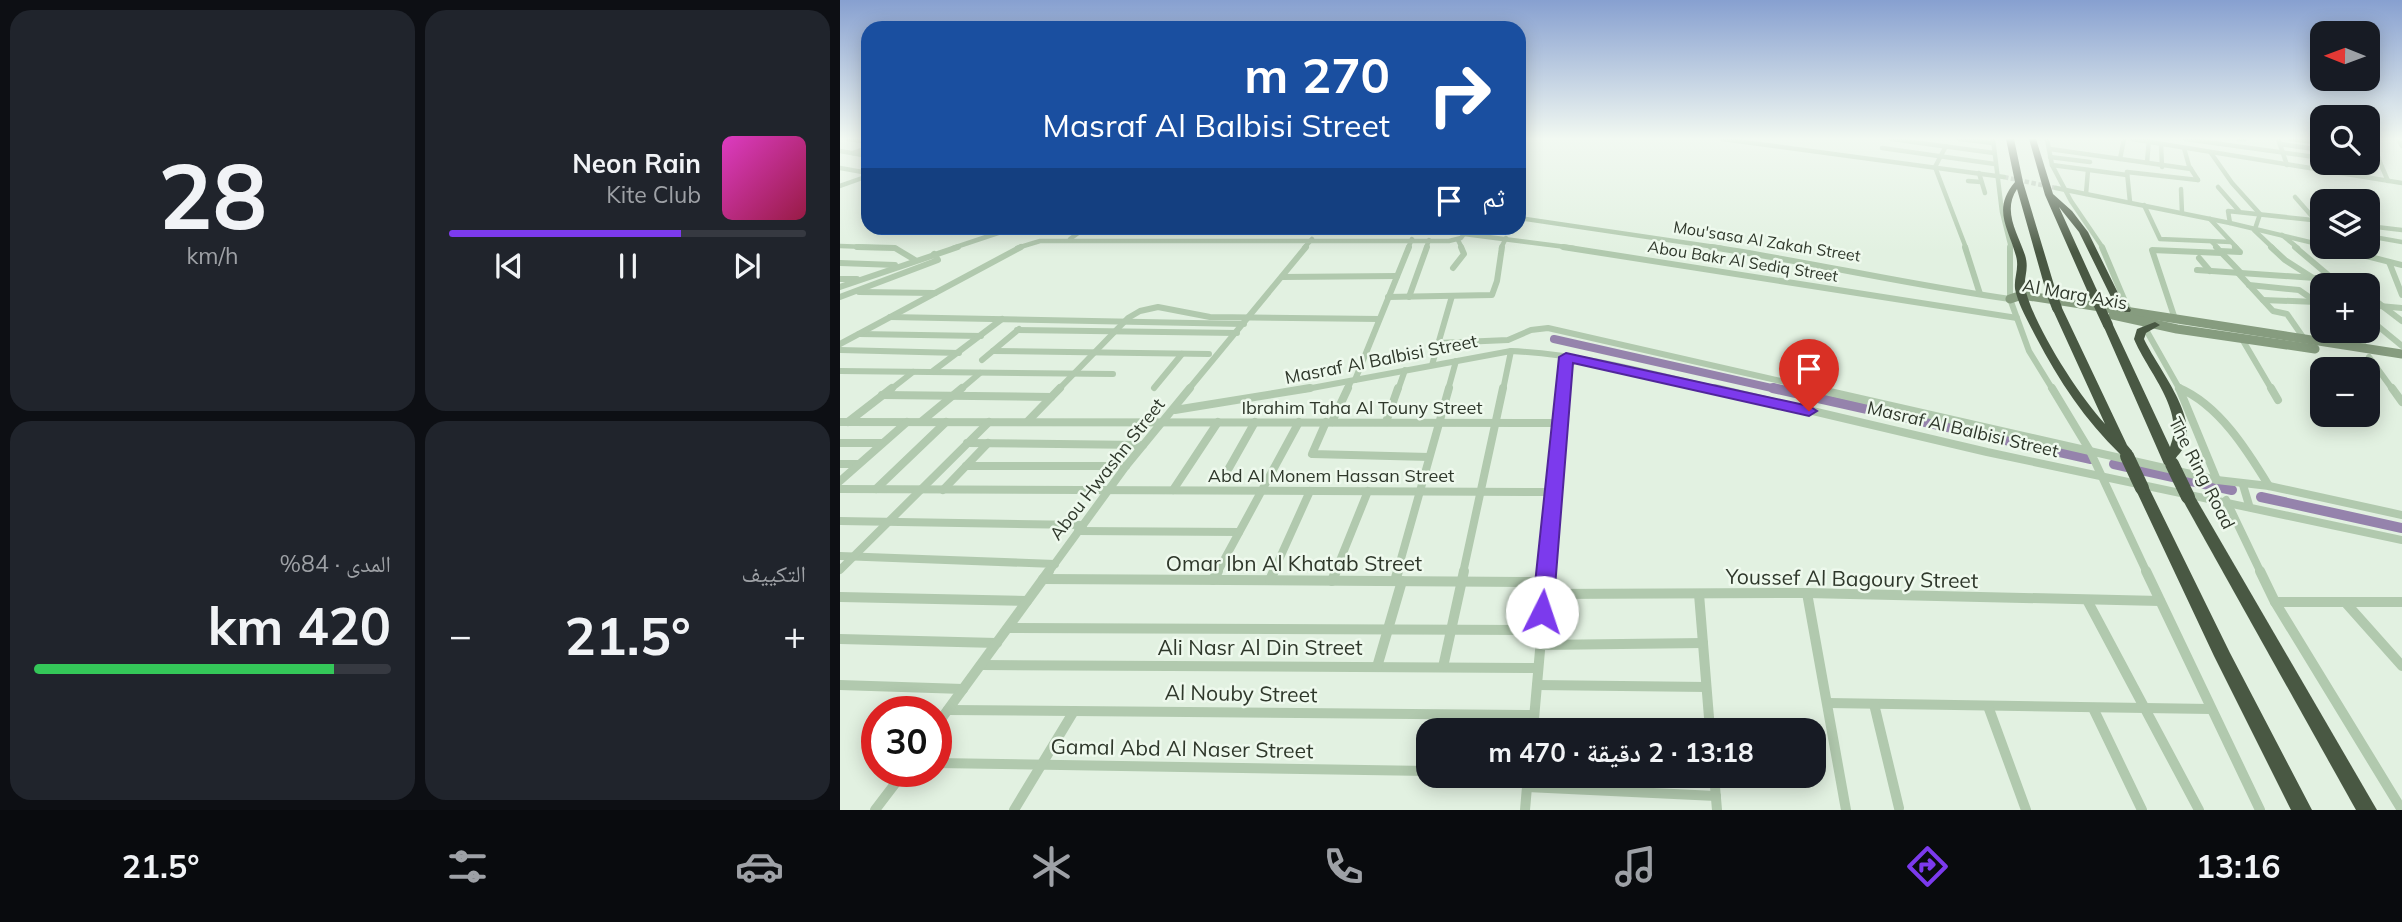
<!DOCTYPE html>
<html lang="ar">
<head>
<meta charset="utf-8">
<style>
	body { margin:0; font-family:Mulish,"Noto Naskh Arabic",sans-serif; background:#20242c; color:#f1f3f6; direction:rtl; height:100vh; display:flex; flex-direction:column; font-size:26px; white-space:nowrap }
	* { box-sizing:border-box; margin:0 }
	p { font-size:23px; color:#9ea1a6 }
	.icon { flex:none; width:38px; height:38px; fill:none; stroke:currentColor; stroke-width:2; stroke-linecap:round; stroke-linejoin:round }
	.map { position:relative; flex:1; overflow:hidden; direction:ltr }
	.details { display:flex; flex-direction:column; gap:10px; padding:10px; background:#0d0f14; width:840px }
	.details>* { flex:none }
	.guide { position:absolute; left:21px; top:21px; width:665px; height:214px; border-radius:21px; box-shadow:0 4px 18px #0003; direction:rtl; background:#1a4fa0; color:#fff; overflow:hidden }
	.needle { width:46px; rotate:271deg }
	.controls { position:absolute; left:1470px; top:21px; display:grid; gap:14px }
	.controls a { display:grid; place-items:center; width:70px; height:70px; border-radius:14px; background:#171b24; box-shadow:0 4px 18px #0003; font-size:35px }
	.speed { position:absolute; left:21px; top:696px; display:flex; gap:14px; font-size:35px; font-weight:700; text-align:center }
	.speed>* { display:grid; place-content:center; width:91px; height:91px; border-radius:50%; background:#171b24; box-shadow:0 4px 18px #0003; line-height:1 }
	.speed .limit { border:10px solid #d22; background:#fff; color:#111 }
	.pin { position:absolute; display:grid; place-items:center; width:60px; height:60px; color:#fff; margin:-72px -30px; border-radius:50% 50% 50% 0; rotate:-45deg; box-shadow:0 0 7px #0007 }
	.pin .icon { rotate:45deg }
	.me { position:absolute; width:77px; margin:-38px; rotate:4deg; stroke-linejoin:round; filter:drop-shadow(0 0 5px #0008) }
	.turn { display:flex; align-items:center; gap:24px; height:147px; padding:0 21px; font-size:32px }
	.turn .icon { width:91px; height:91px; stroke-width:2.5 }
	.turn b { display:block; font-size:49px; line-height:60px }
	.then { display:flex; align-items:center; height:66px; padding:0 21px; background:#0003; gap:14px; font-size:26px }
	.big { font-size:52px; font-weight:700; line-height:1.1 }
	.details .tile { flex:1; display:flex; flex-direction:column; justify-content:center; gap:10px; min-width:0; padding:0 24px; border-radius:21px; background:#20242c }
	.details .dial { align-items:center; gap:0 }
	.dial b { font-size:91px; line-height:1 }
	.song { display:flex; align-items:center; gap:21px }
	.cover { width:84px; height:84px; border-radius:10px; background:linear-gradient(135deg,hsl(310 70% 55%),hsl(340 70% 35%)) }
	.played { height:7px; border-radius:4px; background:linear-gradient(90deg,#7c3aed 65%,#363941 65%) }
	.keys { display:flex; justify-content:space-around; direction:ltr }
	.heat { display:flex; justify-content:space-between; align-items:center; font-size:38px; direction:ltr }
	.charge { height:10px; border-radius:5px; background:linear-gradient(90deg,#34c759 84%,#363941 0) }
	.details .tiles { flex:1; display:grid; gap:10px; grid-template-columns:repeat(2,1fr) }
	.trip { position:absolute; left:576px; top:718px; width:410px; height:70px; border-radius:21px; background:#171b24; box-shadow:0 4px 18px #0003; font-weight:700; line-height:70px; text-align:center; direction:rtl }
	.tabs { display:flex; height:112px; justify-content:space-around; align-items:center; background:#090b0e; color:#9ea1a6 }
	.tabs .icon { width:49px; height:49px }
	.tabs .selected { color:#7c3aed }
	.tabs b { font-size:32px; color:#f1f3f6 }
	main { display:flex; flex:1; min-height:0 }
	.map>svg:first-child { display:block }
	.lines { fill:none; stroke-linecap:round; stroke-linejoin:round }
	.canal-far1 { stroke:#9583ac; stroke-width:8 }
	.canal { stroke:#9583ac; stroke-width:10 }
	.minor-tunnel { stroke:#beccbd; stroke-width:4.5; stroke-dasharray:4.5 2.5; stroke-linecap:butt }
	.minor-far3 { stroke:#b1c9ae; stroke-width:4.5 }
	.minor-far2 { stroke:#b1c9ae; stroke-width:6 }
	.minor-far1 { stroke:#b1c9ae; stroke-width:8 }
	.minor { stroke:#b1c9ae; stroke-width:10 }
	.secondary { stroke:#869c7f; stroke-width:9 }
	.motorway { fill:#495843; fill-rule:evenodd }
	.motorway-bridge-far1 { stroke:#495843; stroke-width:10 }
	.motorway-bridge { stroke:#495843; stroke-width:14 }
	.route { fill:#7c3aed; stroke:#51269a; stroke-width:2 }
	.labels { text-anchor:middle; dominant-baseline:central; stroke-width:5; stroke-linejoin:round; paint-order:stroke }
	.far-street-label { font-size:16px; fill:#2f382b; stroke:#eef9ed }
	.street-label { font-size:18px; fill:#2f382b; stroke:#eef9ed }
	.near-street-label { font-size:21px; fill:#2f382b; stroke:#eef9ed }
</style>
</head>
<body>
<main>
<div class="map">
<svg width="1562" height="810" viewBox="0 0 1562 810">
	<rect width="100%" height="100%" fill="#e2f1e1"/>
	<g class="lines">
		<!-- canal-far1 -->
		<polyline class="canal-far1" points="714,339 941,390"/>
		<!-- canal -->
		<g class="canal">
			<polyline points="933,388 1251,459"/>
			<polyline points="1274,464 1392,490"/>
			<polyline points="1421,497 1562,528"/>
		</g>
		<!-- minor-tunnel -->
		<polyline class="minor-tunnel" points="1164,177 1216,188"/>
		<!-- minor-far3 -->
		<g class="minor-far3">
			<polyline points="8,139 28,142"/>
			<polyline points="882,139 1164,177"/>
			<polyline points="1051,139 1154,153"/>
			<polyline points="1119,139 1153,143"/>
			<polyline points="1153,139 1162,212 1171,248"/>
			<polyline points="1207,139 1212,165 1231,201 1263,248"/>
			<polyline points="1292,139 1562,183"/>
			<polyline points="1345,139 1482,158"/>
			<polyline points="1398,139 1405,139"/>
			<polyline points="1438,139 1447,165"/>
			<polyline points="1450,139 1482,143"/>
			<polyline points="1530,139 1548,181"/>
			<polyline points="1558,139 1562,146"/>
			<polyline points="1321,144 1322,167"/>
			<polyline points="1440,144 1482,150"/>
			<polyline points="1106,146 1095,167 1126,248"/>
			<polyline points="1042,148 1155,164"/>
			<polyline points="1344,148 1349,166 1358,180"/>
			<polyline points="1210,149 1351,169"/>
			<polyline points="0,151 28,156"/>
			<polyline points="13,153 28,148"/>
			<polyline points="1371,153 1392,183 1420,214 1415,229"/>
			<polyline points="1528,156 1539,158"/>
			<polyline points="1210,157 1250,162"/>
			<polyline points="1280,159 1284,139"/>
			<polyline points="1307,163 1309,139"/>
			<polyline points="1212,165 1287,175"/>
			<polyline points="0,168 28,173"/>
			<polyline points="1287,172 1358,180"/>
			<polyline points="1287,172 1290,202"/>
			<polyline points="1139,173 1145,193"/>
			<polyline points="1128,181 1141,182"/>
			<polyline points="0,186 28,176"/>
			<polyline points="1378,187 1399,211"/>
			<polyline points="1216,188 1390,223 1482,245"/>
			<polyline points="1341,189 1342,213"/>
			<polyline points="1246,194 1248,170"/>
			<polyline points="1455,197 1477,222 1482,234"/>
			<polyline points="1304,205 1320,239 1391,242"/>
			<polyline points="679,218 882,248"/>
			<polyline points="1370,219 1397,248"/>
			<polyline points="1390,223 1388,211 1482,221"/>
			<polyline points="1528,226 1562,230"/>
			<polyline points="1414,230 1433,248"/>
			<polyline points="624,234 734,248"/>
			<polyline points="1442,235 1458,248"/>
			<polyline points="1528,236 1562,242"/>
			<polyline points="230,239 245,228"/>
			<polyline points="618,240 622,248"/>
			<polyline points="1372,242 1378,248"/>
			<polyline points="0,246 56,248"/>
			<polyline points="1491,247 1496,248"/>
			<polyline points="113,248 173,228"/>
			<polyline points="177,248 200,241 609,241 621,238 624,234"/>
			<polyline points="464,248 472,239"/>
			<polyline points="568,248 572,239"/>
			<polyline points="586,248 589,240"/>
			<polyline points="661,248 666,238"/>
		</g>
		<!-- minor-far2 -->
		<g class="minor-far2">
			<polyline points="17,247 55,248 75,260"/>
			<polyline points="723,247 1177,318"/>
			<path d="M871 247C971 262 1070 285 1170 299"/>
			<polyline points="1125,247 1140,294"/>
			<polyline points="1170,247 1170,299 1189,351 1213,390"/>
			<polyline points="1262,247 1289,311"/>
			<polyline points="1376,247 1401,273"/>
			<polyline points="1431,247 1445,260 1484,285"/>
			<polyline points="1455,247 1500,285"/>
			<polyline points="1491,247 1562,265"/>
			<polyline points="1380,251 1400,252 1395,247"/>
			<polyline points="1359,258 1370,271"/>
			<polyline points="1549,262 1562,295"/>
			<polyline points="0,263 55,265"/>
			<polyline points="613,268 624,254 621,247"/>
			<polyline points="1357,270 1475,278"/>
			<polyline points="1398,273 1433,311 1447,314 1465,340"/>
			<polyline points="442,277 557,276"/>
			<polyline points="0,279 17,279"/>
			<polyline points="1409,285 1459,290 1482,306"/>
			<polyline points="1528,286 1528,292"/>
			<polyline points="0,287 118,247"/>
			<polyline points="19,292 95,293"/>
			<polyline points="1528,295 1562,321"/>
			<polyline points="0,297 98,260 94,254"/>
			<polyline points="548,297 652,295 657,281 662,247"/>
			<polyline points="569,297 587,247"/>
			<polyline points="1423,300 1477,302"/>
			<polyline points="1528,305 1562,308"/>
			<polyline points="50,317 404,324"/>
			<polyline points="1478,318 1482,319"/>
			<polyline points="1528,318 1562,346"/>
			<polyline points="1335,319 1312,250 1382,253"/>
			<polyline points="1305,328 1340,390"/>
			<polyline points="177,330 397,333"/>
			<polyline points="1511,331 1527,349"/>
			<polyline points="19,334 141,336"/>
			<polyline points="1402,339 1432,390"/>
			<polyline points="599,343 668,340 691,330 708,328 980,390"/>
			<polyline points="0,344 181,247"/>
			<polyline points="0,350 119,353"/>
			<polyline points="153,351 369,354"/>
			<polyline points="1529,357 1553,390"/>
			<polyline points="142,360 179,329"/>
			<polyline points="592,365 612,296"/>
			<polyline points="0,371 273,374"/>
			<polyline points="93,371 162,319"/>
			<polyline points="515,380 569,247"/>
			<polyline points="314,388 342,354"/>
			<polyline points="1339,388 1343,390"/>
			<polyline points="50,390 73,372"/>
			<polyline points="120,390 140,373"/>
			<polyline points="218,390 288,318 300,311 318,307 370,317 539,319"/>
			<polyline points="348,390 466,247"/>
			<path d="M461 390 671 351C742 354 813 374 882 390"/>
			<polyline points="507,390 511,381"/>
			<polyline points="558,390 565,370"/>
			<polyline points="608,390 616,361"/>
			<polyline points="663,390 671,351"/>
			<polyline points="723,390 726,357"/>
		</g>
		<!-- minor-far1 -->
		<g class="minor-far1">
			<polyline points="875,388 1147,452 1562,540"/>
			<polyline points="972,388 1377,480 1429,486 1562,515"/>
			<polyline points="1212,388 1250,451 1307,573"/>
			<polyline points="1339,388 1377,480"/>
			<path d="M1339 388C1379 405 1407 450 1429 486"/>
			<polyline points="1431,388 1438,400"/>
			<polyline points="1552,388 1562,402"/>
			<polyline points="42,395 211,397"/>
			<polyline points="335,410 470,388"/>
			<polyline points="82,421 122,388"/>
			<polyline points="188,421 220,388"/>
			<polyline points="0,422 720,423"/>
			<polyline points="8,422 52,388"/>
			<polyline points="486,422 472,454 589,457"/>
			<polyline points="492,422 508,388"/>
			<polyline points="546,422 558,388"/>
			<polyline points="0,443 42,443"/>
			<polyline points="127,443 303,445"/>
			<polyline points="0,464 18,464"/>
			<polyline points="126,466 286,466"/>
			<polyline points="389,468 415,422"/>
			<polyline points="0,481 67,422"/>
			<polyline points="1403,485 1409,505"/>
			<polyline points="0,489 713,492"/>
			<polyline points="36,489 106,422"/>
			<polyline points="103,490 148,443"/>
			<polyline points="333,490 378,422"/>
			<polyline points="1386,500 1421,573"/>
			<polyline points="0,521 243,525"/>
			<polyline points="238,531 399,532"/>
			<polyline points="0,556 215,564"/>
			<polyline points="0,570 149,422"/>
			<polyline points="208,573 286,466 350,388"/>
			<polyline points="377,573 459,422"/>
			<polyline points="433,573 470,491"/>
			<polyline points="495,573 528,491"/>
			<polyline points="557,573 609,388"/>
			<polyline points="623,573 663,388"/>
			<polyline points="707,573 723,388"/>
		</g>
		<!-- minor -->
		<g class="minor">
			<polyline points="1306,571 1420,810"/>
			<polyline points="1420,571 1435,602 1562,810"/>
			<polyline points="203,579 704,582"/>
			<polyline points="373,580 378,571"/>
			<polyline points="430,580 434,571"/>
			<polyline points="492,581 496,571"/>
			<polyline points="555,581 558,571"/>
			<polyline points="967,593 1006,810"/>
			<polyline points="704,594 967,593 1320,601"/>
			<polyline points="859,594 870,730"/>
			<polyline points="0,597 187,601"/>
			<polyline points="1247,600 1359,810"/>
			<polyline points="1435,602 1562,602"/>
			<polyline points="1505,602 1562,666"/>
			<polyline points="168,628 701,630"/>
			<polyline points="0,639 157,643"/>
			<polyline points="700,645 863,643"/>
			<polyline points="141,665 698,668"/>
			<polyline points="537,667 562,581"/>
			<polyline points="603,667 624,571"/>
			<polyline points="0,685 123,689"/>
			<polyline points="697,685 866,687"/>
			<polyline points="988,703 1370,709"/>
			<polyline points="1034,704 1059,808"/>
			<polyline points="1148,706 1186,810"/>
			<polyline points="1253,708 1302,810"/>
			<polyline points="108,710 694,715"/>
			<polyline points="870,724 969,725"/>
			<polyline points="96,726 209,571"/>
			<polyline points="693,730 707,571"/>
			<polyline points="96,763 588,771"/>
			<polyline points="874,775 877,810"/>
			<polyline points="687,787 876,796"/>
			<polyline points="35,810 64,772"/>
			<polyline points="174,810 234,711"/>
			<polyline points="685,810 688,775"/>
		</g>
		<!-- secondary -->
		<g class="secondary">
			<polyline points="1170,299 1182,295 1562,354"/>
			<polyline points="1273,315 1337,329 1475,349"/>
		</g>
		<!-- motorway -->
		<g class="motorway">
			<path d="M1166 139H1174L1183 182 1217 295 1212 298 1207 295 1177 189C1162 211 1178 234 1185 255 1190 271 1182 278 1186 292 1196 329 1239 396 1265 424L1212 308 1217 305 1222 308 1287 445 1292 451 1290 454H1280C1245 420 1219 381 1196 337 1189 323 1180 308 1176 293 1172 280 1180 270 1176 256 1168 227 1152 209 1175 182Z"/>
			<polygon points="1189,139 1196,139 1213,194 1232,211 1248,232 1279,295 1291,310 1290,312 1282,312 1274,303 1239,232 1219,207 1260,297 1255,300 1250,297 1205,195"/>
			<path d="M1268 322 1273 325 1330 447C1346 411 1307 371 1294 339L1297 329 1315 322 1320 325 1306 333 1304 339C1317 367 1357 414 1345 445 1343 450 1338 455 1335 459L1338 464 1336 467 1331 468 1324 464 1263 325Z"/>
			<polygon points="1302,483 1307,485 1309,488 1390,653 1472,810 1451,810 1374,656 1295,488 1297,485"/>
			<polygon points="1348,492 1353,494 1355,497 1537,810 1516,810 1341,497 1343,494"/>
		</g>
		<!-- motorway-bridge-far1 -->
		<g class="motorway-bridge-far1">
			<polyline points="1212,295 1217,308"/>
			<polyline points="1255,297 1268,325"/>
		</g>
		<!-- motorway-bridge -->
		<g class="motorway-bridge">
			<polyline points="1287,456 1302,488"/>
			<polyline points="1332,464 1348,497"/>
		</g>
	</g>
	<!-- sky -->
	<linearGradient id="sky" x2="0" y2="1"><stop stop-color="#87a0d0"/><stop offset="0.55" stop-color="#f2f9f2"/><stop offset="1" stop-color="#f2f9f2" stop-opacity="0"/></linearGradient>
	<rect width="1562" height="252" fill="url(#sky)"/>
	<!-- route -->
	<polygon class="route" points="726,353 969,406 977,411 969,416 733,363 713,612 710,618 702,620 695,618 692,612 719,357"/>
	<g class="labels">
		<!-- far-street labels -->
		<g class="far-street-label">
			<text transform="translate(927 241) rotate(9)">Mou'sasa Al Zakah Street</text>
			<text transform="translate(903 261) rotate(9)">Abou Bakr Al Sediq Street</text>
		</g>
		<!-- street labels -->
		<g class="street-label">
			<text transform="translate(1235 294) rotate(10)">Al Marg Axis</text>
			<text transform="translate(541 359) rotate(-11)">Masraf Al Balbisi Street</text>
			<text x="522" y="407">Ibrahim Taha Al Touny Street</text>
			<text transform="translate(1123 429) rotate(13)">Masraf Al Balbisi Street</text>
			<text transform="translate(267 469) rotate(-52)">Abou Hwashn Street</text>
			<text transform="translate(1362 473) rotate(63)">The Ring Road</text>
			<text x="491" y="475">Abd Al Monem Hassan Street</text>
		</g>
		<!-- near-street labels -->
		<g class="near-street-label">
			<text x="454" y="563">Omar Ibn Al Khatab Street</text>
			<text transform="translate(1012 578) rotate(1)">Youssef Al Bagoury Street</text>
			<text x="420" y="647">Ali Nasr Al Din Street</text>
			<text transform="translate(401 693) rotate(1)">Al Nouby Street</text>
			<text transform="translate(342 748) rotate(1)">Gamal Abd Al Naser Street</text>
		</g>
	</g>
</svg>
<div class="controls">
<a><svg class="needle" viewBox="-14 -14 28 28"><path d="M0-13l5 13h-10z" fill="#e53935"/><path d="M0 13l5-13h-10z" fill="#9ea1a6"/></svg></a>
<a><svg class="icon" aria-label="search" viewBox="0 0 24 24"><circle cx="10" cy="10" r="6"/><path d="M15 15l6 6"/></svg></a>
<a><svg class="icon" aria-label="layers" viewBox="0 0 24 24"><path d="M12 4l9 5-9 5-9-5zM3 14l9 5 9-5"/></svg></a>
<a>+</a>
<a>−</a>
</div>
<div class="speed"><div class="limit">30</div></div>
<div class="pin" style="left:969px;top:411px;background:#d93025"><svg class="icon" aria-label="arrive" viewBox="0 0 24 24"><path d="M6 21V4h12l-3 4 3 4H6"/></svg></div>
<svg class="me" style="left:702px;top:612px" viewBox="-20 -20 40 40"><circle r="19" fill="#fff"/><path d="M0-13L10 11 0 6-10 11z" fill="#7c3aed"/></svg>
<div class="trip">13:18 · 2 دقيقة · 470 m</div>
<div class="guide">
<div class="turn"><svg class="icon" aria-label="right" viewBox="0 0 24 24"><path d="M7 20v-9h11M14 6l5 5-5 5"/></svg><div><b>270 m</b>Masraf Al Balbisi Street</div></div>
<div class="then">ثم<svg class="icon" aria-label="arrive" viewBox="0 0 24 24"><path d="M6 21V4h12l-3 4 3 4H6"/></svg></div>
</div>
</div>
<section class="details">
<div class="tiles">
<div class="tile">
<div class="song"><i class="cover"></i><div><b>Neon Rain</b><p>Kite Club</p></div></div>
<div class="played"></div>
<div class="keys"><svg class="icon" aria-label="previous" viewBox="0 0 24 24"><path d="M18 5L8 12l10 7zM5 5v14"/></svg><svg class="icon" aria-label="pause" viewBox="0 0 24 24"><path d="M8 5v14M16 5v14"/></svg><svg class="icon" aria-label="next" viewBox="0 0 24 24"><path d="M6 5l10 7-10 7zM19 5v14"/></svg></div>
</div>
<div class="tile dial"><b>28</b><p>km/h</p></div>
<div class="tile"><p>التكييف</p>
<div class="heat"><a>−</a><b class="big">21.5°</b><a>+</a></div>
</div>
<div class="tile"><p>المدى · 84%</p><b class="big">420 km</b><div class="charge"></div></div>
</div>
</section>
</main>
<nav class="tabs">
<b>13:16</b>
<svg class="icon selected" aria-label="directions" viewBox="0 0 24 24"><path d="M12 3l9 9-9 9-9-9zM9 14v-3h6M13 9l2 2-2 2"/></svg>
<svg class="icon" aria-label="music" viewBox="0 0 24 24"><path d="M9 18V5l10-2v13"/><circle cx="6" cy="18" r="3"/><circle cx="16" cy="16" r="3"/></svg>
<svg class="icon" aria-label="phone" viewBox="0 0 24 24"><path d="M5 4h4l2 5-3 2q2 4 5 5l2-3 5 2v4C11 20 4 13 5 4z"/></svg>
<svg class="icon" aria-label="climate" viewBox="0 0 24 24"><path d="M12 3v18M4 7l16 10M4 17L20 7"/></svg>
<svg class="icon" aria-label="car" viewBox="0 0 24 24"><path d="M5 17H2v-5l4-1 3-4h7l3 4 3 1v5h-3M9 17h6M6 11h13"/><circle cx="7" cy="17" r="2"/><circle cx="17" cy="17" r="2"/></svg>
<svg class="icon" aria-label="filters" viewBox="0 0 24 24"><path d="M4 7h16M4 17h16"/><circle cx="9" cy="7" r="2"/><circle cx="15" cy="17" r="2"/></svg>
<b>21.5°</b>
</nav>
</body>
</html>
